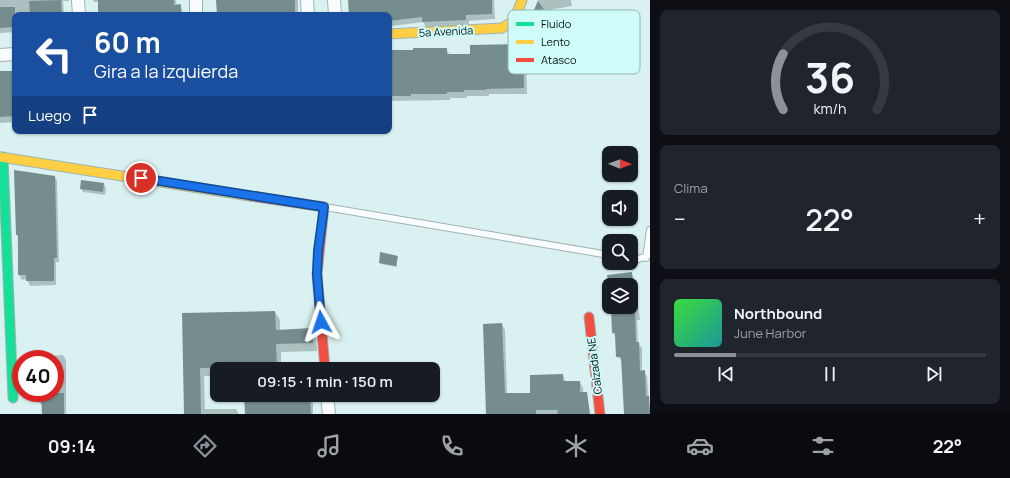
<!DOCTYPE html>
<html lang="es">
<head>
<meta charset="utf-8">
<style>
	body { margin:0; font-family:Manrope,sans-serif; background:#20242c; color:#f1f3f6; height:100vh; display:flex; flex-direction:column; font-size:15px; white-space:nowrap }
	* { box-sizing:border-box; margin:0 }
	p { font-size:13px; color:#9ea1a6 }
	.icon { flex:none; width:22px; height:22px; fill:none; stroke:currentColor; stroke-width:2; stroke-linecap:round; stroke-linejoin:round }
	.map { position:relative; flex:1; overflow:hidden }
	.drawer { display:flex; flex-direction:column; gap:10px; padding:10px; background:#0d0f14; width:360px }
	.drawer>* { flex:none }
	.banner { position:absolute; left:12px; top:12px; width:380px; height:122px; border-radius:8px; box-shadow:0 1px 3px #0004; background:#1a4fa0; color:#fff; overflow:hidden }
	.needle { width:26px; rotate:91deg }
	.buttons { position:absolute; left:602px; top:146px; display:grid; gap:8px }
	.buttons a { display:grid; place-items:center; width:36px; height:36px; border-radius:8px; background:#171b24; box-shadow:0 1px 3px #0004; font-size:20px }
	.speed { position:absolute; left:12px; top:350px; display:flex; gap:8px; font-size:20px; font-weight:700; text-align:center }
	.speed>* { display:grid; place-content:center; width:52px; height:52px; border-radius:50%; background:#171b24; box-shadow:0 1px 3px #0004; line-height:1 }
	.speed .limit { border:6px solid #d22; background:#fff; color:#111 }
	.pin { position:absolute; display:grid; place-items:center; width:34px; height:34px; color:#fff; margin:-17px; border:2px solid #fff; border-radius:50%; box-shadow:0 1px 4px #0007 }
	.me { position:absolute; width:44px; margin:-22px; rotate:355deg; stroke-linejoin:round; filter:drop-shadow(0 0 3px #0008) }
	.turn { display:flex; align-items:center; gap:14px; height:84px; padding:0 16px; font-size:18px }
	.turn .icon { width:52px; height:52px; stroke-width:2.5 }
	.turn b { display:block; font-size:28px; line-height:34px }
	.then { display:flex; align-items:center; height:38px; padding:0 16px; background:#0003; gap:8px; font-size:15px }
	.big { font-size:30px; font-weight:600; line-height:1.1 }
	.drawer .tile { flex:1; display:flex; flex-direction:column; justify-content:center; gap:6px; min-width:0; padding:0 14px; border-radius:8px; background:#20242c }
	.drawer .dial { align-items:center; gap:0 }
	.dial svg { height:104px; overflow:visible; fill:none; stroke:#363941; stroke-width:7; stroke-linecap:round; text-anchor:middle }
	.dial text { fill:#f1f3f6; stroke:none }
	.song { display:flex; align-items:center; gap:12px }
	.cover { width:48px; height:48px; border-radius:6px; background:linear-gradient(135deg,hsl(120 70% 55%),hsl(180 70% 35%)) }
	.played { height:4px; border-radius:2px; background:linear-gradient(90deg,#8c9099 20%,#363941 20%) }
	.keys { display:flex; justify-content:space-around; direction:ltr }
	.heat { display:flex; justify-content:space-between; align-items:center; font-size:22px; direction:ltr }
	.trip { position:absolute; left:210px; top:362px; width:230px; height:40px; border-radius:8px; background:#171b24; box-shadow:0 1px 3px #0004; font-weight:600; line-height:40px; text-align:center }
	.dock { display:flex; height:64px; justify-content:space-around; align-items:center; background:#090b0e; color:#9ea1a6 }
	.dock .icon { width:28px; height:28px }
	.dock .current { color:#8c9099 }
	.dock b { font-size:18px; color:#f1f3f6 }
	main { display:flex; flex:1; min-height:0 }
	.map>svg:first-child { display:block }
	.shadow { fill:#0003 }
	.building { fill:#758d8c }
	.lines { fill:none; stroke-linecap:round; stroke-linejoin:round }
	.lane-casing { stroke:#a0b3b2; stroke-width:8 }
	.street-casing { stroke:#a0b3b2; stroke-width:14 }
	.fast-casing { stroke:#a0b3b2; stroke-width:11 }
	.slow-casing { stroke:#a0b3b2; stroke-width:11 }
	.jam-casing { stroke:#a0b3b2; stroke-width:11 }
	.lane { stroke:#f9fdfd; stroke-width:6 }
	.street { stroke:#f9fdfd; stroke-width:12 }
	.fast { stroke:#16e098; stroke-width:9 }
	.slow { stroke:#ffcf43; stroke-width:9 }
	.jam { stroke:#f24e42; stroke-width:9 }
	.route-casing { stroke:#114b97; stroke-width:10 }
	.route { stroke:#1a73e8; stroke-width:7 }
	.labels { text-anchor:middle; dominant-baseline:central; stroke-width:4; stroke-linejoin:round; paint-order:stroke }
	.street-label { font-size:11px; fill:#041313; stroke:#cffbf9 }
	.key { fill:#cffbf9; stroke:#92b5b4; stroke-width:1 }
	.key-label { font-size:11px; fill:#041313 }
</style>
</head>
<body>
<main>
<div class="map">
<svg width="650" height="414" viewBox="0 0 650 414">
	<rect width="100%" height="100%" fill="#d9f1f0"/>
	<!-- shadow -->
	<g class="shadow">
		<polygon points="0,0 69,0 69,1 63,1 64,15 15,15 15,32 0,33"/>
		<polygon points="93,0 176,0 177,6 180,5 184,15 101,15 99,2 94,2"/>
		<polygon points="217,0 298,0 298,15 218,15"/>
		<polygon points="349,0 494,0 495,19 469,21 469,25 426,27 423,22 392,26 389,30 389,15 350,15"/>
		<polygon points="538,0 571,0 572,6 543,11 569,47 565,50 568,64 536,37 534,33 538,27 531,19"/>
		<polygon points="522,45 526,52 527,94 489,94 489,96 467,96 467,98 450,98 450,100 389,101 389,52 446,49 450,55 471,55"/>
		<polygon points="0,72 15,72 15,122 0,123"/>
		<polygon points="15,171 55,177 57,181 59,262 56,262 56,285 30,286 27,279 22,280 19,275"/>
		<polygon points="104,184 106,188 105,195 83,192 81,188"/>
		<polygon points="397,256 397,267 381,264 380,262"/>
		<polygon points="631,273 634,278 640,320 637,320 638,343 642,348 642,372 647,376 650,414 625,414 622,361 617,356 615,337 613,332 611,307 631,307 631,285 609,285"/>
		<polygon points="275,312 280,320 280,330 311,330 316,338 317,351 281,352 281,369 217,369 217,376 204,376 205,409 236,409 239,414 185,414 183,314"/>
		<polygon points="502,324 505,330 507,394 531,394 563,375 566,382 580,382 583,388 585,414 477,414 487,414"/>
		<polygon points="63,355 66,360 66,414 43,414 43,404 40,404 37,399 37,393 55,393 55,359 31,359 30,357"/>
		<polygon points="245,395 313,395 313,414 246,414"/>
	</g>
	<!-- building -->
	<g class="building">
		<polygon points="61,0 62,15 30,15 29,1"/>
		<polygon points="98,0 174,0 174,5 181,4 181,15 102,15 102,12 98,12"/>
		<polygon points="216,0 295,0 295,13 217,15"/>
		<polygon points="348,0 492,0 492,14 466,15 466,20 422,22 422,17 389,21 389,15 349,15"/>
		<polygon points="538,1 567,42 563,46 567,61 532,33 538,25 530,19"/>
		<polygon points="0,7 15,7 15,27 0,28"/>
		<polygon points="523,44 524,88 486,89 486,90 464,90 464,92 447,92 447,94 411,94 411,96 391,96 391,50 413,50 413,48 447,48 447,54 470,54 470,45"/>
		<polygon points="0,71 15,71 15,116 0,117"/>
		<polygon points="14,170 55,176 57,258 54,258 54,281 26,281 26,275 18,275 18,235 16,235"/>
		<polygon points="81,180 104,183 103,192 80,189"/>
		<polygon points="380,252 398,256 396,266 379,263"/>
		<polygon points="632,272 633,285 609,285 607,275"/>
		<polygon points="611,307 635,307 636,342 639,342 640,371 645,370 646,396 649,396 650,414 624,414 621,357 616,357 615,333 612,333"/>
		<polygon points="275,311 276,330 312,328 313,343 276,344 277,366 200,368 201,414 184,414 182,313"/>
		<polygon points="502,323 505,393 530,393 530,375 563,374 563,381 580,381 580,392 587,392 590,414 557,414 558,410 536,410 536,414 486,414 483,324"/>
		<polygon points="41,393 64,393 64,414 42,414"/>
		<polygon points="244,395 310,395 311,414 245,414"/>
	</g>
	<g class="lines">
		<!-- lane casing -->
		<g class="lane-casing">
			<g id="lane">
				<polyline points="325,207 609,255"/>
				<polyline points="646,258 650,230"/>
				<polyline points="631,262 649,255"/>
			</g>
		</g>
		<!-- street casing -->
		<g class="street-casing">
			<g id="street">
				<polyline points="78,0 79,15"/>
				<polyline points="196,0 196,15"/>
				<polyline points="307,0 308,15"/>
				<polyline points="334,0 335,15"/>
				<polyline points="0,55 15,54"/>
				<polyline points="327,395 329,414"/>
			</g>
		</g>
		<!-- fast casing -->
		<g class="fast-casing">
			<polyline id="fast" points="3,157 13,398"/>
		</g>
		<!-- slow casing -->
		<g class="slow-casing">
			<g id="slow">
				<polyline points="389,34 502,28 514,21 522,0"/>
				<polyline points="0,157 250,196"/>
			</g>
		</g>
		<!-- jam casing -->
		<g class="jam-casing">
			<g id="jam">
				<polyline points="250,196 324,207 317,274 325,369"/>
				<polyline points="589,317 600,414"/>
			</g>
		</g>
		<!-- lane -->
		<use href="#lane" class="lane"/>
		<!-- street -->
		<use href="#street" class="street"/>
		<!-- fast -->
		<use href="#fast" class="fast"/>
		<!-- slow -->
		<use href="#slow" class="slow"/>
		<!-- jam -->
		<use href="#jam" class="jam"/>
	</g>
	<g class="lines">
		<!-- route casing -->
		<g class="route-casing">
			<polyline id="route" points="141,178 324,207 318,251 317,274 321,322"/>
		</g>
		<!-- route -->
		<use href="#route" class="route"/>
	</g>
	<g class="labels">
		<!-- street labels -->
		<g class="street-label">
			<text transform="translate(446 31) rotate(-3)">5a Avenida</text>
			<text transform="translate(594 366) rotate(-97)">Calzada NE</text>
		</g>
	</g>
	<!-- legend -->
	<rect x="508" y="10" width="132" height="64" rx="6" class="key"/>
	<rect x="516" y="22" width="18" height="4" fill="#16e098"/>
	<rect x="516" y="40" width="18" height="4" fill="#ffcf43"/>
	<rect x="516" y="58" width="18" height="4" fill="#f24e42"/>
	<g class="key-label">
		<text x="541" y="28">Fluido</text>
		<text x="541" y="46">Lento</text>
		<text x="541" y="64">Atasco</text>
	</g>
</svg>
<div class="buttons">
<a><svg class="needle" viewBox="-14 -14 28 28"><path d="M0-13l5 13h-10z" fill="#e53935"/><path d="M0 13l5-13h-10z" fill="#9ea1a6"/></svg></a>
<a><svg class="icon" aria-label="sound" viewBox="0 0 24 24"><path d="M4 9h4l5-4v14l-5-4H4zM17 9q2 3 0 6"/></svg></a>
<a><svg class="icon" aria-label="search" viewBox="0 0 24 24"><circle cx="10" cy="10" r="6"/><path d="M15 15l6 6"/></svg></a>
<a><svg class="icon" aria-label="layers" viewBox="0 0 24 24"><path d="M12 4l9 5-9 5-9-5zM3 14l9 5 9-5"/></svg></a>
</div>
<div class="speed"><div class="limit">40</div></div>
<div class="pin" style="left:141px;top:178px;background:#d93025"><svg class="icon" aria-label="arrive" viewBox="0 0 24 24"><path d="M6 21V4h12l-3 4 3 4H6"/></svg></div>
<svg class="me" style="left:321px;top:322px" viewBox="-20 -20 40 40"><path d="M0-17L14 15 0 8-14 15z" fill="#1a73e8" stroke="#fff" stroke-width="4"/></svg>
<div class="trip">09:15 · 1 min · 150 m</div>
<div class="banner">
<div class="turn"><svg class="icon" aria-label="left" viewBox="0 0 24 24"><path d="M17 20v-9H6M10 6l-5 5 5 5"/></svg><div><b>60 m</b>Gira a la izquierda</div></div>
<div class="then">Luego<svg class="icon" aria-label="arrive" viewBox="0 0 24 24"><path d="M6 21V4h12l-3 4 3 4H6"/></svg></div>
</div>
</div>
<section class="drawer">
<div class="tile dial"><svg viewBox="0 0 100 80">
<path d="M14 69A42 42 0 1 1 86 69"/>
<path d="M14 69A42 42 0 0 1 14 26" stroke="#8c9099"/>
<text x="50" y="56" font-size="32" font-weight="700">36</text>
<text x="50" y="72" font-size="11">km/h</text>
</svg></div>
<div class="tile"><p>Clima</p>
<div class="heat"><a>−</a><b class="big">22°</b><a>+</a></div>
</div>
<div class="tile">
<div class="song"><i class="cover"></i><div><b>Northbound</b><p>June Harbor</p></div></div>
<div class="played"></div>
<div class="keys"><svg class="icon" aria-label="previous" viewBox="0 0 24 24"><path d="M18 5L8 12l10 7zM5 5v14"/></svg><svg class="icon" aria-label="pause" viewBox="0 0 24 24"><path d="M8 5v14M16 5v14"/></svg><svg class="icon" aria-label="next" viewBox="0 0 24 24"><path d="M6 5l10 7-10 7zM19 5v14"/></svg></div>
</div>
</section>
</main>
<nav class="dock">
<b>09:14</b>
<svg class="icon current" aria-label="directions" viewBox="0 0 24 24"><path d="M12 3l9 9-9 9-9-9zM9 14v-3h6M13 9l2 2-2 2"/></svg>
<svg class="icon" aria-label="music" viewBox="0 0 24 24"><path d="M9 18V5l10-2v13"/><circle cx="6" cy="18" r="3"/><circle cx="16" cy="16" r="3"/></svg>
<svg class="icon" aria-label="phone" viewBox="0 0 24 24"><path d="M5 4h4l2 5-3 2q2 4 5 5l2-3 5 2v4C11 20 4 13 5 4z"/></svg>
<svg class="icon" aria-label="climate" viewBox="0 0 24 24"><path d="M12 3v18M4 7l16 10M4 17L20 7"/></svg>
<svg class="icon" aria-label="car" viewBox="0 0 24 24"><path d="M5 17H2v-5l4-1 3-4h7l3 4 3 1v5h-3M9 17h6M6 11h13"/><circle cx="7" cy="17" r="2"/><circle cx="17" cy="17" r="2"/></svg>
<svg class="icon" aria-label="filters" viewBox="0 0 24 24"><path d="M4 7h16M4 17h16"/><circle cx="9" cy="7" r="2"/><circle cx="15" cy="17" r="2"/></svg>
<b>22°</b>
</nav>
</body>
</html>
